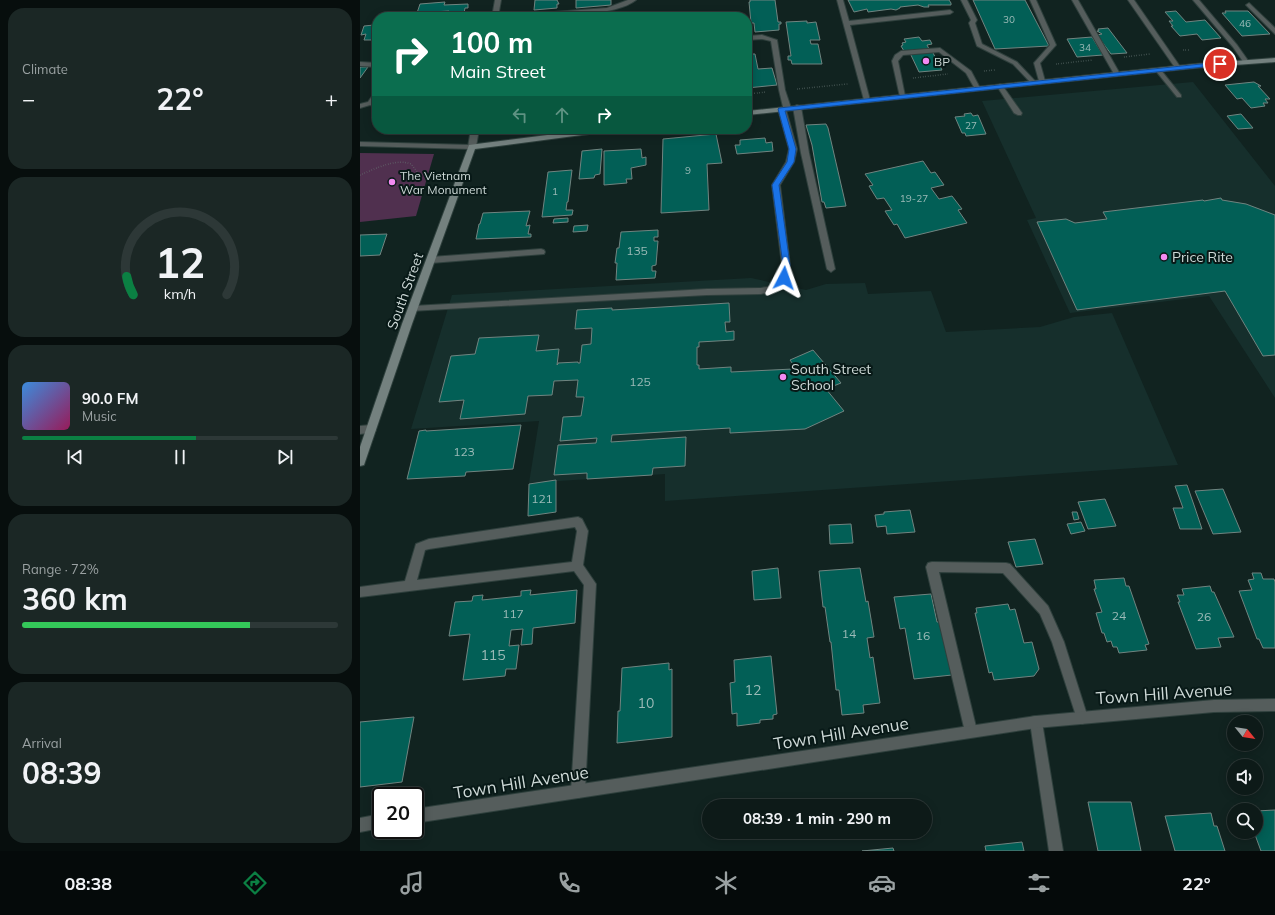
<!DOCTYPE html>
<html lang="en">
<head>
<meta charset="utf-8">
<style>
	body { margin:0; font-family:Mulish,sans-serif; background:#1b2725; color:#f1f3f6; height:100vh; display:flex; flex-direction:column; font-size:15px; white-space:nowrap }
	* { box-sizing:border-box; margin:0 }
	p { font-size:13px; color:#9aa1a2 }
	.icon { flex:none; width:22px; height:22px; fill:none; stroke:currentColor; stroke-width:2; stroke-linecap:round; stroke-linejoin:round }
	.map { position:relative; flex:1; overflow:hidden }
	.sheet { display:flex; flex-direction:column; gap:8px; padding:8px; background:#070e0d; width:360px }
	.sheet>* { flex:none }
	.top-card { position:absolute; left:12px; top:12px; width:380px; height:122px; border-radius:16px; box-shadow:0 2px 10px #0003,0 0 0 1px #2d3837; background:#0b6e4f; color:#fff; overflow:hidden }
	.needle { width:26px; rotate:120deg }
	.fabs { position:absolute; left:867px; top:715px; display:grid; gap:8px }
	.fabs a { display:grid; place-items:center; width:36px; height:36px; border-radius:50%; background:#0d1a18; box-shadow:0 2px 10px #0003,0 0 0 1px #2d3837; font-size:20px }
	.speed { position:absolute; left:12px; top:787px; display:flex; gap:8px; font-size:20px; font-weight:700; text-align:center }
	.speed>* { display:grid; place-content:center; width:52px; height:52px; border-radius:50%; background:#0d1a18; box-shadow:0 2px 10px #0003,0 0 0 1px #2d3837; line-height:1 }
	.speed .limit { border:2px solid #111; border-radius:6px; background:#fff; color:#111 }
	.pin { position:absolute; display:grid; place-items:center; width:34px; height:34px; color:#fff; margin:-17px; border:2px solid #fff; border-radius:50%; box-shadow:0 1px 4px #0007 }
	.me { position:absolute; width:44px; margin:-22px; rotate:4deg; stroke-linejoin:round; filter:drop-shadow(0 0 3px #0008) }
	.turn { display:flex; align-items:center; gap:14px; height:84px; padding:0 12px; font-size:18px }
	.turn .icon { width:52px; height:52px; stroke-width:2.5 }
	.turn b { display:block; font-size:28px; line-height:34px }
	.lanes { display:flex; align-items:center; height:38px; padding:0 12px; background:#0003; justify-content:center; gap:20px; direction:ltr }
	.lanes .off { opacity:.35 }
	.big { font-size:30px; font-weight:700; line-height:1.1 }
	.sheet .card { flex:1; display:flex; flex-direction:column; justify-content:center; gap:6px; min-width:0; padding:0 14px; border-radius:16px; background:#1b2725 }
	.sheet .dial { align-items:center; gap:0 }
	.dial svg { height:104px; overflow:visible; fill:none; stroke:#2d3837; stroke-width:7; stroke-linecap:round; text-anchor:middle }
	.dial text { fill:#f1f3f6; stroke:none }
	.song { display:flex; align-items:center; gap:12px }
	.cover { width:48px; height:48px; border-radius:6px; background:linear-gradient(135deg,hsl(210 70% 55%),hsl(330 70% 35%)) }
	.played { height:4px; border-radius:2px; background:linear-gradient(90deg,#0b8043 55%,#2d3837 55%) }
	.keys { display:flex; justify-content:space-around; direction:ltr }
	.heat { display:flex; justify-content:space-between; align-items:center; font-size:22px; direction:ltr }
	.charge { height:6px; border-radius:3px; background:linear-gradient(90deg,#34c759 72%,#2d3837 0) }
	.trip { position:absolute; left:342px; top:799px; width:230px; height:40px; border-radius:20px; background:#0d1a18; box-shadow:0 2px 10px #0003,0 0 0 1px #2d3837; font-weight:700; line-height:40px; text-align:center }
	.menu { display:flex; height:64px; justify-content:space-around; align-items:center; background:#050a0a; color:#9aa1a2 }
	.menu .icon { width:28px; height:28px }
	.menu .on { color:#0b8043 }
	.menu b { font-size:18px; color:#f1f3f6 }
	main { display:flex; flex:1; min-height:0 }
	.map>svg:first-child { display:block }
	.built { fill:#162f2c }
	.green { fill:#50304f }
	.building { fill:#025f56; stroke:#708480 }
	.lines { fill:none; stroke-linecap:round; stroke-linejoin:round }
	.service-casing { stroke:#2f403d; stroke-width:2 }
	.minor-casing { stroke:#2f403d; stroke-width:2 }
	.tertiary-casing { stroke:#2f403d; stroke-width:2 }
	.secondary-casing { stroke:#2f403d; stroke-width:2 }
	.path { stroke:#677573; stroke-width:1.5; stroke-dasharray:0.5 2; stroke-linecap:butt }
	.service { fill:#555d5c; fill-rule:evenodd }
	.minor { fill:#555d5c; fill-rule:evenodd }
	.tertiary { fill:#555d5c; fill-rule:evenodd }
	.secondary { fill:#74817f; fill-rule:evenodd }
	.route { fill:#1a73e8; stroke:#114b97 }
	.poi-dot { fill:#f38af2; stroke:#081917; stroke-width:1.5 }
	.labels { text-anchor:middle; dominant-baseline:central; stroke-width:4; stroke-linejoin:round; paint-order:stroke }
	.far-number-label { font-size:10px; fill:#9bbab7 }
	.far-poi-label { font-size:12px; fill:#ced9d7; stroke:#081917; text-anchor:start }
	.number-label { font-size:12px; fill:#9bbab7 }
	.poi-label { font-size:14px; fill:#ced9d7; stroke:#081917; text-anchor:start }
	.street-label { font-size:14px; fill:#ced9d7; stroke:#081917 }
	.near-number-label { font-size:14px; fill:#9bbab7 }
	.near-street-label { font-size:17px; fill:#ced9d7; stroke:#081917 }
</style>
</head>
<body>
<main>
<section class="sheet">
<div class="card"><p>Climate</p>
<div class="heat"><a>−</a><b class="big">22°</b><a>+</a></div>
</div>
<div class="card dial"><svg viewBox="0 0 100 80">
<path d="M14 69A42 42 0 1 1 86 69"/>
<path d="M14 69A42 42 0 0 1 9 55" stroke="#0b8043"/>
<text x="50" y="56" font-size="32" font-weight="700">12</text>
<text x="50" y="72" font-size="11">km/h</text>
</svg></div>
<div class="card">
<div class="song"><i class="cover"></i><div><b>90.0 FM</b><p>Music</p></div></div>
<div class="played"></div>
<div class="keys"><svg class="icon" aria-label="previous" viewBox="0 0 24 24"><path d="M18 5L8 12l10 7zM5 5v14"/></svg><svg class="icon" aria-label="pause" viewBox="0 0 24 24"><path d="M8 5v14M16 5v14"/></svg><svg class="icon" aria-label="next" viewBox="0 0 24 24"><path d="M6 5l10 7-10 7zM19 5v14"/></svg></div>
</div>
<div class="card"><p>Range · 72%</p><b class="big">360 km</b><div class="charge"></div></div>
<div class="card"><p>Arrival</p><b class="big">08:39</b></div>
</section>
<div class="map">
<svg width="915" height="851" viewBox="0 0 915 851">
	<rect width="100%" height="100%" fill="#112320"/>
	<!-- built -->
	<g class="built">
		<polygon points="833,82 915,186 915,398 849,296 710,313 667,220 676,218 622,101"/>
		<polygon points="391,278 446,290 466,284 505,283 508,294 571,291 586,332 680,327 714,317 752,313 818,465 305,501 305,474 169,483 179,421 51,429 92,295"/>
	</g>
	<!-- green -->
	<polygon class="green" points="0,153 74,154 56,216 0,222"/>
	<!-- building -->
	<g class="building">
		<polygon points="175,0 197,0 199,4 197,4 197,8 174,10"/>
		<polygon points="216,0 251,0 251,5 216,8"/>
		<polygon points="390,0 415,0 418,22 421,22 421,24 419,24 419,30 395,32 394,23 391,23 389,2 390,2"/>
		<polygon points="488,0 589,0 591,3 591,5 568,5 569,7 564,7 558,5 540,7 540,8 536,10 531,9 508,12 507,9 494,12"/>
		<polygon points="613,0 665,0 689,46 635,49"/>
		<polygon points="85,2 84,5 108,4 108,8 105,8 104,13 88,14 89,11 57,13 60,4"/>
		<polygon points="816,11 826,22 845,20 861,38 842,40 837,34 820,36 811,26 813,26 809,21 813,21 805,12"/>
		<polygon points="865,11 888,11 910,34 882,36 862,13 866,13"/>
		<polygon points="447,21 447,23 456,22 460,40 450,40 451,44 458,44 462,64 432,64 431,60 428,60 428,56 431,56 426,22"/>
		<polygon points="14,25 17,25 17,40 4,40 6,34 1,35 4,26"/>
		<polygon points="748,28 767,53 751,54 737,35 742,34 737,31 739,31 738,29"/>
		<polygon points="559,37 562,41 570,40 572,44 567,45 569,49 544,51 541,46 543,45 542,43 546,42 544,39"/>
		<polygon points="732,37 743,55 717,57 707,39"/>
		<polygon points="387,42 391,45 392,54 395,54 398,69 412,68 417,85 387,88"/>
		<polygon points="572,51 582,70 559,72 550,53"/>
		<polygon points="0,67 8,67 0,78"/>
		<polygon points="894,82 901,86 898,86 910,99 905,99 908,103 903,103 905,106 891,108 882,98 877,99 865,85"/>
		<polygon points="611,113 613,116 618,115 626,134 606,136 605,133 602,133 595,117 605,116 604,114"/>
		<polygon points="881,114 893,128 878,129 867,116"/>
		<polygon points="466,124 468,128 486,206 466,208 464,202 462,202 452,145 446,125"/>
		<polygon points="356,134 362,163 347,164 349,210 301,213 303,139"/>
		<polygon points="405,138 406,143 412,142 413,151 377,154 375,145 380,145 380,140"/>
		<polygon points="242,149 240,174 235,175 234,178 219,179 222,151"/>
		<polygon points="281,149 282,158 286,157 286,165 271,168 272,179 266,179 267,183 244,185 244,151"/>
		<polygon points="563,161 571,173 575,172 584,185 571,188 579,199 592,196 602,209 598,210 607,223 545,238 537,224 534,225 525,211 532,210 524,198 517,199 509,186 513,185 505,174"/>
		<polygon points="212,170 208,202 207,202 206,210 213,210 212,215 182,217 188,172"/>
		<polygon points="861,198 862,200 886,204 915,215 915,355 903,356 865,291 717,310 677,222 706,219 715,223 747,219 743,212 843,200 844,201"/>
		<polygon points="170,211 166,226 170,225 168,234 171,234 171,237 116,239 119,224 120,224 123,213"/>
		<polygon points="208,218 208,222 193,223 194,219"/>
		<polygon points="228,225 227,231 213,232 214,226"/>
		<polygon points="298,230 298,237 294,237 294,241 298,241 296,265 292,266 292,271 296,271 295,278 256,280 257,263 255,263 257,248 259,248 261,232"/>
		<polygon points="27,234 20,255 0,256 0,235"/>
		<polygon points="369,303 370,322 365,322 366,332 374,331 374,340 339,342 339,347 337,347 337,365 339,365 339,369 371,367 371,372 433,369 435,367 430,360 453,350 481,383 466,389 484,411 445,429 370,433 370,428 252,435 251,442 326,437 325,466 293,468 292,475 227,479 227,473 194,475 198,445 236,443 237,438 200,441 203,417 221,416 224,397 216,397 218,380 194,381 192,395 168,396 165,414 100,419 104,400 79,402 91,356 115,354 119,338 179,335 176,351 199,349 197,365 198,364 198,363 218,362 218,363 220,363 222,345 231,344 232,328 215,329 217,310 252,308 252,310"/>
		<polygon points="161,425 153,469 106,472 105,476 47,479 59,431 66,430 66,431"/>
		<polygon points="196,480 196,512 168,516 169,484"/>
		<polygon points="827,485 835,508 842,529 820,529 813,508 823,508 815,486"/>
		<polygon points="863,489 881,532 853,534 835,491"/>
		<polygon points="745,499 756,526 728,529 718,502"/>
		<polygon points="550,510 555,532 527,534 526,526 517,527 515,515 524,514 524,512"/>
		<polygon points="712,512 717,512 719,519 714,520"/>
		<polygon points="721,522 725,531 711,534 707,524"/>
		<polygon points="491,524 493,543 470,544 469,525"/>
		<polygon points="675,539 683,564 656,567 648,542"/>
		<polygon points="418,568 421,598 394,600 392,571"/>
		<polygon points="500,568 506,602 508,601 514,637 507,638 510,658 513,657 520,703 503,705 504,713 482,715 479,690 476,690 471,642 470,642 465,607 463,607 459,571"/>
		<polygon points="892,573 901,573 903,579 914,579 915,582 915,648 903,648 899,639 897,639 879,591 892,590 888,580 894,579"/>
		<polygon points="764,578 766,586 769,586 789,644 785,645 787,650 759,653 757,647 753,647 751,641 747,642 744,633 742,633 736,613 742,612 734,589 736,589 734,580"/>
		<polygon points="850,586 852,592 854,592 874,637 858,638 861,647 836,649 818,602 820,602 817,595 824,595 822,589"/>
		<polygon points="171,590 170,595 217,590 215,623 173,628 172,644 161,645 163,629 151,630 149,646 159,645 156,669 146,669 145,676 103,680 110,634 89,636 95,602 112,601 113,596 123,595 122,600 161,596 161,591"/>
		<polygon points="571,594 577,622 580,622 592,675 554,679 545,628 540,629 534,597"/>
		<polygon points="648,604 650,610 655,609 664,643 672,642 679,669 674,676 634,680 632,672 629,673 615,613 617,613 616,608"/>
		<polygon points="411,656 417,714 413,715 413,719 400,720 400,723 377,726 377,713 372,714 370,683 375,682 374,660"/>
		<polygon points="309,663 309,670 312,669 312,737 257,743 258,711 260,711 262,668"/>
		<polygon points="54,717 42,782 0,787 0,722"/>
		<polygon points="728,802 771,802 781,851 738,851"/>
		<polygon points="915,810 915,851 901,851 894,832 896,832 896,811"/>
		<polygon points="851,813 854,826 857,826 865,851 815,851 805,816"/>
		<polygon points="662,842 664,851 626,851 625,846"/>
		<polygon points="533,848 534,851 502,851"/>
	</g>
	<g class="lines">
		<!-- service casing -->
		<g class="service-casing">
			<g id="service">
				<path d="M268 0H276C254 18 180 17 151 17L154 15 247 8Z"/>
				<polygon points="477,0 483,0 489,21 590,10 593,12 590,14 490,25 510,100 507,102 504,100"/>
				<polygon points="601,0 607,0 617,20 615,23 622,44 657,62 675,81 675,83 671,83 653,64 617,46 609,23 611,20"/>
				<polygon points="670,0 676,0 696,45 680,63 685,81 682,83 679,81 674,63 690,45"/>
				<polygon points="712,0 718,0 760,74 759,75 754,74"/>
				<polygon points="768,0 774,0 821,68 820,69 816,69"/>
				<polygon points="833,0 839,0 877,45 889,62 888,63 884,63 873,47"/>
				<polygon points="889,3 915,28 915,34 886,5"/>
				<polygon points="402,35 417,40 425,90 431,108 426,110 437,149 434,162 420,185 430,265 428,278 419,290 401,294 347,295 50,311 49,309 50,307 53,306 347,289 401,288 413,286 420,277 422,265 412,185 426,162 429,149 418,109 423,107 419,90 411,41 402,39 387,40 387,36"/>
				<polygon points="580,48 611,71 620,88 619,89 615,89 606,73 579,52 543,55 538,61 545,96 540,97 532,61 535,55 541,51"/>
				<polygon points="0,62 17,63 17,67 0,66"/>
				<polygon points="796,69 800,69 821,95 821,97 817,97 796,71"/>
				<polygon points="640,84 642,85 662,113 661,115 658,115 654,113 637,86"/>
				<polygon points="17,91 17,98 15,102 17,102 17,106 10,105 0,108 0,104 8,102 15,92"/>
				<polygon points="437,105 441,107 449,153 475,269 471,272 467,269 441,153 433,107"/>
				<polygon points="181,249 184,250 185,252 184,254 71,263 67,260 71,257"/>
				<polygon points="11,425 15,426 16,429 15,432 0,434 0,426"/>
				<path d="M218 517 222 519 228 531 223 565 236 584 225 791 223 796 218 798 213 796 211 791 224 585 214 571 0 597V587L45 581 56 544 69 539ZM215 527 217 531 212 562 57 580 65 550 69 549Z"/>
				<polygon points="572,562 646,563 650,564 688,606 704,642 728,718 726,722 722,724 718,722 692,642 680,614 643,573 579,572 617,731 616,736 611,737 606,736 566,567 568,563"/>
			</g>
		</g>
		<!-- minor casing -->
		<g class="minor-casing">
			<g id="minor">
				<polygon points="0,142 112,145 116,147 112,149 0,146"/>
				<polygon points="676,716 681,717 682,722 703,851 689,851 670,722 671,717"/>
			</g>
		</g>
		<!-- tertiary casing -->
		<g class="tertiary-casing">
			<g id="tertiary">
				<polygon points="135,0 141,0 138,17 132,17"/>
				<polygon points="111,129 119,129 116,147 112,149 108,147"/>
				<polygon points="915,699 915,711 854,712 676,728 55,823 55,809 676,716 854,700"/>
				<polygon points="21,814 21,828 0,832 0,818"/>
			</g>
		</g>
		<!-- secondary casing -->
		<g class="secondary-casing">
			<g id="secondary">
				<polygon points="915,58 915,62 835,68 387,115 387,111 835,64"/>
				<polygon points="235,129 256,129 252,131 115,149 52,324 5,462 4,465 0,466 0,447 42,324 109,145"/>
			</g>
		</g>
		<!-- path -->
		<g class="path">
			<polyline points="823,50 829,50"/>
			<polyline points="764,57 790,54"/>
			<polyline points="696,64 733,60"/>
			<polyline points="624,71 635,70"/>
			<polyline points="553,78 588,74"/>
			<polyline points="437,89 488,84"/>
			<polyline points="387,94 406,92"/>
			<path d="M0 175C15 169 35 158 51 164L59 174H64"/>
		</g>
		<!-- service -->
		<use href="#service" class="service"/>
		<!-- minor -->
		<use href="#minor" class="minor"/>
		<!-- tertiary -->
		<use href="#tertiary" class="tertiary"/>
		<!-- secondary -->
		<use href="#secondary" class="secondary"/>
	</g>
	<!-- route -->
	<polygon class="route" points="860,62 864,64 863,65 425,111 436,149 434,162 419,185 430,265 427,280 424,281 420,278 423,265 412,185 427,162 429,149 418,109 419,108"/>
	<!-- markers -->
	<g class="poi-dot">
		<circle cx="566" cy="61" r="4"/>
		<circle cx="32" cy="182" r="4"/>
		<circle cx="804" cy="257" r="4"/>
		<circle cx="423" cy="377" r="4"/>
	</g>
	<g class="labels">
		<!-- far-number labels -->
		<g class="far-number-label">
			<text x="649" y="19">30</text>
			<text x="885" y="23">46</text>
			<text x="725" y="47">34</text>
			<text x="611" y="125">27</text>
			<text x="328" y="170">9</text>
			<text x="195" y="191">1</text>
			<text x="554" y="198">19-27</text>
		</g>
		<!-- far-poi labels -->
		<g class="far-poi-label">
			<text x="574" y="61">BP</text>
			<text x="40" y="175">The Vietnam<tspan x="40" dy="14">War Monument</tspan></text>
		</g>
		<!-- number labels -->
		<g class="number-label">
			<text x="277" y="250">135</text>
			<text x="280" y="381">125</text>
			<text x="104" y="451">123</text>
			<text x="182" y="498">121</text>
			<text x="153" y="613">117</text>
			<text x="759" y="615">24</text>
			<text x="844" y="616">26</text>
			<text x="489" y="633">14</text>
			<text x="563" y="635">16</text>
		</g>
		<!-- poi labels -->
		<g class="poi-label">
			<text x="812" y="257">Price Rite</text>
			<text x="431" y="369">South Street<tspan x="431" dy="16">School</tspan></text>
		</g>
		<!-- street labels -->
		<g class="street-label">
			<text transform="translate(45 291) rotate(-70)">South Street</text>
		</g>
		<!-- near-number labels -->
		<g class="near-number-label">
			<text x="133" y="655">115</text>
			<text x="393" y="690">12</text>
			<text x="286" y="703">10</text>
		</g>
		<!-- near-street labels -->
		<g class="near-street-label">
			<text transform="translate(804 693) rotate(-4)">Town Hill Avenue</text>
			<text transform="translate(481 733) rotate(-9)">Town Hill Avenue</text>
			<text transform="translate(161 782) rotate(-9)">Town Hill Avenue</text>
		</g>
	</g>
</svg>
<div class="fabs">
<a><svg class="needle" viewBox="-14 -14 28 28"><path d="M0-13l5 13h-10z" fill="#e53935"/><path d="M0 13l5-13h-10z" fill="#9aa1a2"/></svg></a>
<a><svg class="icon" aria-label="sound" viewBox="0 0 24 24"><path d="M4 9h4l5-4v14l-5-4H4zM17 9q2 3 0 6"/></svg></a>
<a><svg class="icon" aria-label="search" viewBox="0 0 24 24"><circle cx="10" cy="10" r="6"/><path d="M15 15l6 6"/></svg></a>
</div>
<div class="speed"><div class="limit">20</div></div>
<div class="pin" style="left:860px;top:64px;background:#d93025"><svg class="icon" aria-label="arrive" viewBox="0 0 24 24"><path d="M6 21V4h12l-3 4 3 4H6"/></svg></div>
<svg class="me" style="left:424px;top:278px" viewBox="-20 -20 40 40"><path d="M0-17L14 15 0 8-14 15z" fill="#1a73e8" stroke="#fff" stroke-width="4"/></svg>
<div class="trip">08:39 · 1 min · 290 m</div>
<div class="top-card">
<div class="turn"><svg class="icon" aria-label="right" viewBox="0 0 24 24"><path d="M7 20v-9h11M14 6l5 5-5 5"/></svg><div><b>100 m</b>Main Street</div></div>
<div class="lanes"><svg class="icon off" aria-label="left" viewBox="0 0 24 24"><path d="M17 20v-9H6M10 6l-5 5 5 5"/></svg><svg class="icon off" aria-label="ahead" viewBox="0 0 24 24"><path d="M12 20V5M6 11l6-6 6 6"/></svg><svg class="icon" aria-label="right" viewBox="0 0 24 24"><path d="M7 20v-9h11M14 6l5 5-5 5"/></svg></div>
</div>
</div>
</main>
<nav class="menu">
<b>08:38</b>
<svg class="icon on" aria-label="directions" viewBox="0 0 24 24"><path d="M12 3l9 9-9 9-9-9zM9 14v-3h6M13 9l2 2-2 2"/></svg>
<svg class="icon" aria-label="music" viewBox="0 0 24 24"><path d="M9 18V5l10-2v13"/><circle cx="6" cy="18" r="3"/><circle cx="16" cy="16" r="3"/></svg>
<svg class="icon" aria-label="phone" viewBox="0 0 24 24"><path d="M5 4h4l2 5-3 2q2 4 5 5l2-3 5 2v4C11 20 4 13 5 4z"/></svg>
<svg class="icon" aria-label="climate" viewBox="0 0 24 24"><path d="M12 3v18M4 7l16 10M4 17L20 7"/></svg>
<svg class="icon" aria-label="car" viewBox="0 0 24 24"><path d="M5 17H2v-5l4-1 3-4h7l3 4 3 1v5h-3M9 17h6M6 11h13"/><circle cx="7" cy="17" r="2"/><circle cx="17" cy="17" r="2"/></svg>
<svg class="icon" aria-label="filters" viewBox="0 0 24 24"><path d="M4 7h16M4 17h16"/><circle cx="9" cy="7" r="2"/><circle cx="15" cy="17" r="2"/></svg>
<b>22°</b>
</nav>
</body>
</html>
